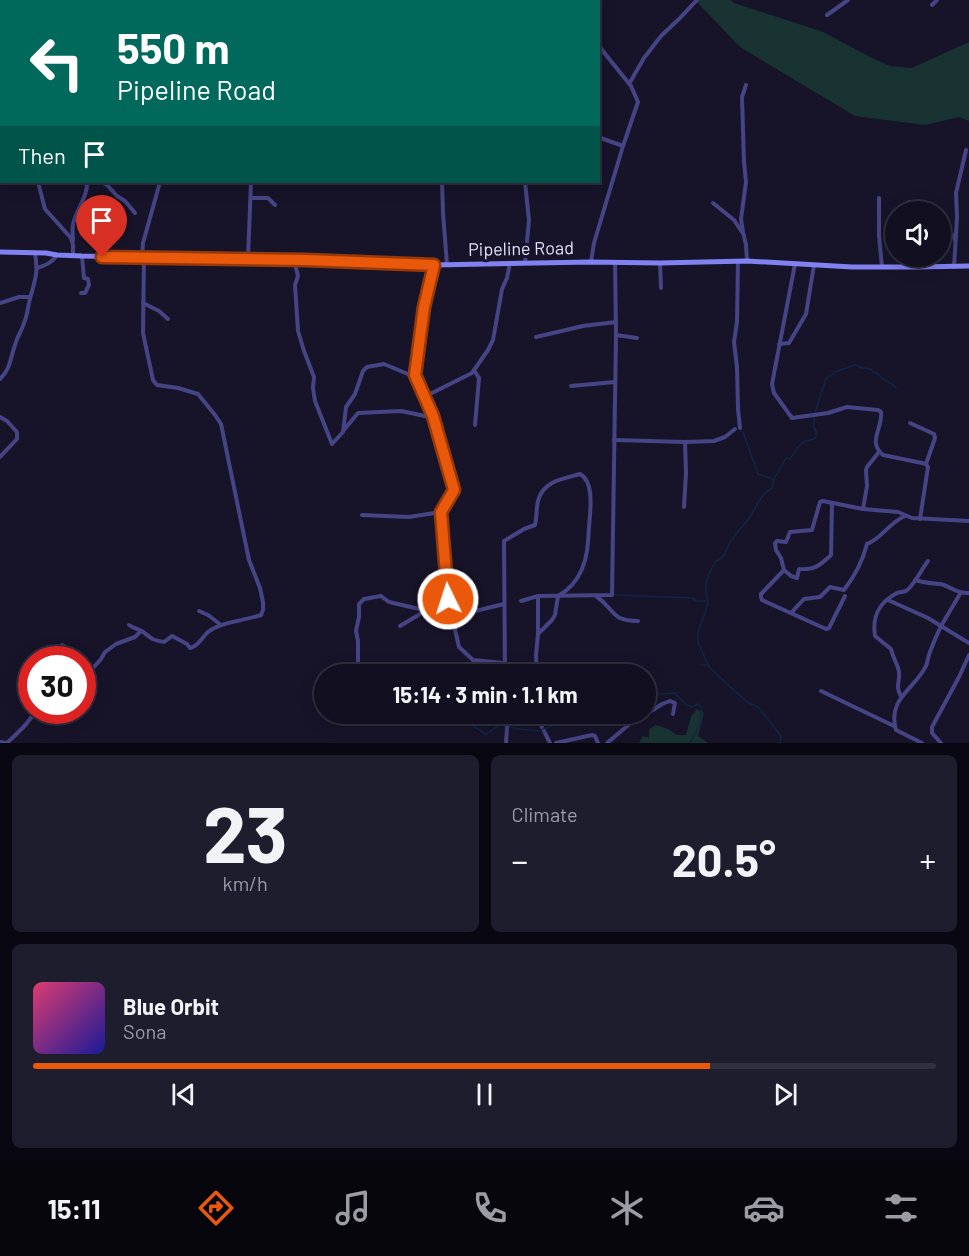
<!DOCTYPE html>
<html lang="en">
<head>
<meta charset="utf-8">
<style>
	body { margin:0; font-family:Barlow,sans-serif; background:#1e1d2d; color:#f1f3f6; height:100vh; display:flex; flex-direction:column; font-size:22px; white-space:nowrap }
	* { box-sizing:border-box; margin:0 }
	p { font-size:20px; color:#9c9ca5 }
	.icon { flex:none; width:33px; height:33px; fill:none; stroke:currentColor; stroke-width:2; stroke-linecap:round; stroke-linejoin:round }
	.map { position:relative; height:743px; overflow:hidden }
	.drawer { display:flex; flex-direction:column; gap:12px; padding:12px; background:#090812; flex:1 }
	.drawer>* { flex:none }
	.top-card { position:absolute; left:0px; top:0px; width:600px; height:183px; box-shadow:0 3px 15px #0003,0 0 0 2px #302f3e; background:#00695c; color:#fff; overflow:hidden }
	.controls { position:absolute; left:885px; top:201px; display:grid; gap:12px }
	.controls a { display:grid; place-items:center; width:66px; height:66px; border-radius:50%; background:#110f20; box-shadow:0 3px 15px #0003,0 0 0 2px #302f3e; font-size:30px }
	.speed { position:absolute; left:18px; top:646px; display:flex; gap:12px; font-size:30px; font-weight:700; text-align:center }
	.speed>* { display:grid; place-content:center; width:78px; height:78px; border-radius:50%; background:#110f20; box-shadow:0 3px 15px #0003,0 0 0 2px #302f3e; line-height:1 }
	.speed .limit { border:9px solid #d22; background:#fff; color:#111 }
	.pin { position:absolute; display:grid; place-items:center; width:51px; height:51px; color:#fff; margin:-62px -26px; border-radius:50% 50% 50% 0; rotate:-45deg; box-shadow:0 0 6px #0007 }
	.pin .icon { rotate:45deg }
	.me { position:absolute; width:66px; margin:-33px; rotate:356deg; stroke-linejoin:round; filter:drop-shadow(0 0 4px #0008) }
	.turn { display:flex; align-items:center; gap:21px; height:126px; padding:0 18px; font-size:27px }
	.turn .icon { width:78px; height:78px; stroke-width:2.5 }
	.turn b { display:block; font-size:42px; line-height:51px }
	.then { display:flex; align-items:center; height:57px; padding:0 18px; background:#0003; gap:12px; font-size:22px }
	.big { font-size:45px; font-weight:700; line-height:1.1 }
	.drawer .card { flex:1; display:flex; flex-direction:column; justify-content:center; gap:9px; min-width:0; padding:0 21px; border-radius:9px; background:#1e1d2d }
	.drawer .dial { align-items:center; gap:0 }
	.dial b { font-size:78px; line-height:1 }
	.song { display:flex; align-items:center; gap:18px }
	.cover { width:72px; height:72px; border-radius:9px; background:linear-gradient(135deg,hsl(340 70% 55%),hsl(240 70% 35%)) }
	.played { height:6px; border-radius:3px; background:linear-gradient(90deg,#ea580c 75%,#302f3e 75%) }
	.keys { display:flex; justify-content:space-around; direction:ltr }
	.heat { display:flex; justify-content:space-between; align-items:center; font-size:33px; direction:ltr }
	.drawer .tiles { flex:1; display:grid; gap:12px; grid-template-columns:1fr 1fr }
	.card:last-child { grid-column:span 2 }
	.trip { position:absolute; left:314px; top:664px; width:342px; height:60px; border-radius:30px; background:#110f20; box-shadow:0 3px 15px #0003,0 0 0 2px #302f3e; font-weight:700; line-height:60px; text-align:center }
	.dock { display:flex; height:96px; justify-content:space-around; align-items:center; background:#07060d; color:#9c9ca5 }
	.dock .icon { width:42px; height:42px }
	.dock .on { color:#ea580c }
	.dock b { font-size:27px; color:#f1f3f6 }
	.map>svg:first-child { display:block }
	.green { fill:#183332 }
	.lines { fill:none; stroke-linecap:round; stroke-linejoin:round }
	.stream { stroke:#112546; stroke-width:1.5 }
	.street { stroke:#464484; stroke-width:4 }
	.secondary { stroke:#8281f2; stroke-width:5 }
	.route-casing { stroke:#983908; stroke-width:15 }
	.route { stroke:#ea580c; stroke-width:10 }
	.labels { text-anchor:middle; dominant-baseline:central; stroke-width:6; stroke-linejoin:round; paint-order:stroke }
	.street-label { font-size:18px; fill:#e3e0fc; stroke:#17142a }
</style>
</head>
<body>
<div class="map">
<svg width="969" height="743" viewBox="0 0 969 743">
	<rect width="100%" height="100%" fill="#17142a"/>
	<!-- green -->
	<g class="green">
		<polygon points="695,0 731,0 734,3 823,32 870,57 890,66 912,68 969,42 969,121 959,117 925,125 855,116 740,47"/>
		<polygon points="697,709 704,713 698,736 708,743 639,743 643,736 649,738 649,729 656,725 668,729 677,735 686,735 691,717"/>
	</g>
	<g class="lines">
		<!-- stream -->
		<g class="stream">
			<polyline points="743,432 758,474 773,479"/>
			<polyline points="615,595 692,598 697,601 708,601 706,610 698,633 698,643 706,660 710,668 728,685 747,702 758,707 781,736 780,743"/>
			<path d="M708 601C702 586 708 574 716 561 726 558 726 548 732 539 736 533 742 527 747 521 755 511 760 494 772 488L774 479 786 458 790 459C794 453 799 443 806 441 810 440 813 440 816 438V431L813 426 814 421V416L826 379 835 372 855 365 863 368 871 369 873 372C879 373 879 376 883 379 888 382 892 383 896 388"/>
			<polyline points="701,665 708,665"/>
			<path d="M645 692 648 695 675 693 686 705 692 707 698 704 702 708C702 721 697 732 690 743"/>
			<polyline points="432,719 440,721 471,725 486,734 500,725 519,729 539,731 580,714"/>
		</g>
		<!-- street -->
		<g class="street">
			<polyline points="560,0 561,2"/>
			<polyline points="235,2 235,0"/>
			<polyline points="932,5 937,0"/>
			<polyline points="827,15 848,0"/>
			<polyline points="629,84 644,58 661,36 680,18 697,0"/>
			<polyline points="746,85 742,97 744,162 746,182 741,219 743,232 746,245 747,261"/>
			<polyline points="0,95 2,100"/>
			<polyline points="598,137 623,146"/>
			<polyline points="38,182 45,209 71,238 73,245 73,256"/>
			<polyline points="101,182 107,185 117,196 125,201 135,213"/>
			<polyline points="442,182 443,213 447,265"/>
			<polyline points="525,182 529,220 525,263"/>
			<polyline points="251,198 268,198 275,205"/>
			<polyline points="879,198 879,236 882,267"/>
			<polyline points="909,202 910,212"/>
			<polyline points="713,203 734,220 742,232"/>
			<path d="M940 231C948 232 951 232 955 239"/>
			<path d="M73 241C73 236 72 230 73 225 75 210 88 198 87 182"/>
			<polyline points="142,257 143,243 160,182"/>
			<polyline points="248,259 251,182"/>
			<polyline points="294,260 298,276 295,285 298,331 304,351 314,377 313,388 315,401 332,444 343,432 346,407 355,394 363,371 367,367 384,364 415,377"/>
			<polyline points="738,261 737,322 734,342 737,367 738,409 740,428"/>
			<polyline points="591,262 594,243 623,146 638,102 631,86 598,45"/>
			<polyline points="660,263 661,288"/>
			<path d="M795 264 772 384 774 393 792 418 828 413 847 407 878 410 881 412C883 428 867 442 883 455L922 463 926 464 928 467 920 519"/>
			<polyline points="434,265 424,307 415,375 433,416 454,490 441,512 448,599 459,647 473,660 504,663"/>
			<polyline points="954,267 957,217 956,193 966,150"/>
			<path d="M37 268C46 265 52 263 57 255"/>
			<polyline points="81,293 85,293 89,285 88,279 84,278 82,256"/>
			<polyline points="0,303 19,297 30,297"/>
			<polyline points="143,303 159,311 168,319"/>
			<polyline points="616,335 637,338"/>
			<polyline points="536,337 583,326 616,322"/>
			<polyline points="779,344 789,343 806,314 814,265"/>
			<polyline points="474,370 479,378 475,425"/>
			<path d="M0 379C11 368 10 359 15 345 17 337 22 330 24 323 28 314 28 304 31 295 36 277 38 272 35 253"/>
			<polyline points="571,386 615,382"/>
			<polyline points="424,397 472,373 488,350 493,340 502,289 507,278 510,263"/>
			<polyline points="0,417 7,421 17,432 17,439 0,457"/>
			<polyline points="910,423 934,434 935,438 926,464"/>
			<polyline points="343,431 358,413 401,411 434,418"/>
			<polyline points="614,440 685,442 714,441 725,437 735,429"/>
			<polyline points="684,507 686,473 685,442"/>
			<polyline points="863,509 867,486 866,470 867,467 879,452"/>
			<polyline points="362,515 409,517 441,512"/>
			<path d="M784 570 791 576 797 578 799 569C815 570 819 566 831 555L832 503"/>
			<path d="M915 580C924 583 931 583 940 584 951 586 956 594 969 593"/>
			<polyline points="538,596 538,634"/>
			<path d="M596 596C616 610 610 621 638 621"/>
			<polyline points="845,596 829,628 826,629 762,600 761,597 761,594 784,570 781,558 776,550 775,543 777,541 786,542 790,532 812,530 820,502 823,501 863,509 898,512 912,518 969,521"/>
			<polyline points="888,600 928,618 941,626 960,594"/>
			<polyline points="521,601 538,596 612,595 616,335 615,262"/>
			<polyline points="199,611 208,615 221,625"/>
			<polyline points="451,613 463,614 504,604"/>
			<path d="M791 613 804 599 820 597 830 587 844 590C854 577 863 560 867 544 881 539 890 522 905 516"/>
			<path d="M129 625C133 628 138 629 142 631 151 638 151 640 164 642L172 636 187 644 190 648C199 646 202 637 208 632 221 622 246 620 261 615L263 610V602L260 588 249 560 221 424 215 415 198 394 178 388 157 385 153 380 143 333 144 258"/>
			<polyline points="400,626 420,614 447,588"/>
			<polyline points="64,660 62,645 71,650 76,660"/>
			<polyline points="82,673 94,667 101,659 105,652 116,644 135,637 141,631"/>
			<polyline points="357,675 358,672 358,641 356,631 359,617 359,604 364,599 381,596 389,602 424,610"/>
			<path d="M505 675 504 541 524 529 535 525C537 518 536 509 538 501 543 481 562 479 580 474 595 482 590 513 589 527 588 541 588 555 582 569 577 581 569 590 558 596L555 615 552 620 538 634 536 655 537 675"/>
			<polyline points="821,691 894,726"/>
			<path d="M901 696C895 686 900 683 899 672 898 665 893 658 891 649L875 636C872 617 878 603 897 593 899 592 903 592 906 591 913 587 923 567 928 561"/>
			<polyline points="537,714 542,727"/>
			<polyline points="544,731 550,743"/>
			<path d="M0 742 7 743C17 733 29 724 35 711"/>
			<polyline points="506,743 508,714"/>
			<polyline points="556,743 592,735 595,736 598,743"/>
			<polyline points="607,743 638,717 653,710 662,704 670,701 675,703 673,714"/>
			<path d="M922 743 896 730C887 698 915 689 926 666 928 661 928 656 930 652 933 643 937 635 941 626L969 643"/>
			<polyline points="941,743 932,733 932,727 959,677 969,655"/>
		</g>
		<!-- secondary -->
		<polyline class="secondary" points="0,252 46,253 57,255 82,256 306,260 434,265 591,262 660,263 747,261 852,267 917,267 969,266"/>
	</g>
	<g class="lines">
		<!-- route casing -->
		<g class="route-casing">
			<polyline id="route" points="102,257 306,260 434,265 424,307 415,375 433,416 454,490 441,512 448,599"/>
		</g>
		<!-- route -->
		<use href="#route" class="route"/>
	</g>
	<g class="labels">
		<!-- street labels -->
		<g class="street-label">
			<text transform="translate(521 248) rotate(-1)">Pipeline Road</text>
		</g>
	</g>
</svg>
<div class="controls">
<a><svg class="icon" aria-label="sound" viewBox="0 0 24 24"><path d="M4 9h4l5-4v14l-5-4H4zM17 9q2 3 0 6"/></svg></a>
</div>
<div class="speed"><div class="limit">30</div></div>
<div class="pin" style="left:102px;top:257px;background:#d93025"><svg class="icon" aria-label="arrive" viewBox="0 0 24 24"><path d="M6 21V4h12l-3 4 3 4H6"/></svg></div>
<svg class="me" style="left:448px;top:599px" viewBox="-20 -20 40 40"><circle r="17" fill="#ea580c" stroke="#fff" stroke-width="3"/><path d="M0-11L8 9 0 5-8 9z" fill="#fff"/></svg>
<div class="trip">15:14 · 3 min · 1.1 km</div>
<div class="top-card">
<div class="turn"><svg class="icon" aria-label="left" viewBox="0 0 24 24"><path d="M17 20v-9H6M10 6l-5 5 5 5"/></svg><div><b>550 m</b>Pipeline Road</div></div>
<div class="then">Then<svg class="icon" aria-label="arrive" viewBox="0 0 24 24"><path d="M6 21V4h12l-3 4 3 4H6"/></svg></div>
</div>
</div>
<section class="drawer">
<div class="tiles">
<div class="card dial"><b>23</b><p>km/h</p></div>
<div class="card"><p>Climate</p>
<div class="heat"><a>−</a><b class="big">20.5°</b><a>+</a></div>
</div>
<div class="card">
<div class="song"><i class="cover"></i><div><b>Blue Orbit</b><p>Sona</p></div></div>
<div class="played"></div>
<div class="keys"><svg class="icon" aria-label="previous" viewBox="0 0 24 24"><path d="M18 5L8 12l10 7zM5 5v14"/></svg><svg class="icon" aria-label="pause" viewBox="0 0 24 24"><path d="M8 5v14M16 5v14"/></svg><svg class="icon" aria-label="next" viewBox="0 0 24 24"><path d="M6 5l10 7-10 7zM19 5v14"/></svg></div>
</div>
</div>
</section>
<nav class="dock">
<b>15:11</b>
<svg class="icon on" aria-label="directions" viewBox="0 0 24 24"><path d="M12 3l9 9-9 9-9-9zM9 14v-3h6M13 9l2 2-2 2"/></svg>
<svg class="icon" aria-label="music" viewBox="0 0 24 24"><path d="M9 18V5l10-2v13"/><circle cx="6" cy="18" r="3"/><circle cx="16" cy="16" r="3"/></svg>
<svg class="icon" aria-label="phone" viewBox="0 0 24 24"><path d="M5 4h4l2 5-3 2q2 4 5 5l2-3 5 2v4C11 20 4 13 5 4z"/></svg>
<svg class="icon" aria-label="climate" viewBox="0 0 24 24"><path d="M12 3v18M4 7l16 10M4 17L20 7"/></svg>
<svg class="icon" aria-label="car" viewBox="0 0 24 24"><path d="M5 17H2v-5l4-1 3-4h7l3 4 3 1v5h-3M9 17h6M6 11h13"/><circle cx="7" cy="17" r="2"/><circle cx="17" cy="17" r="2"/></svg>
<svg class="icon" aria-label="filters" viewBox="0 0 24 24"><path d="M4 7h16M4 17h16"/><circle cx="9" cy="7" r="2"/><circle cx="15" cy="17" r="2"/></svg>
</nav>
</body>
</html>
